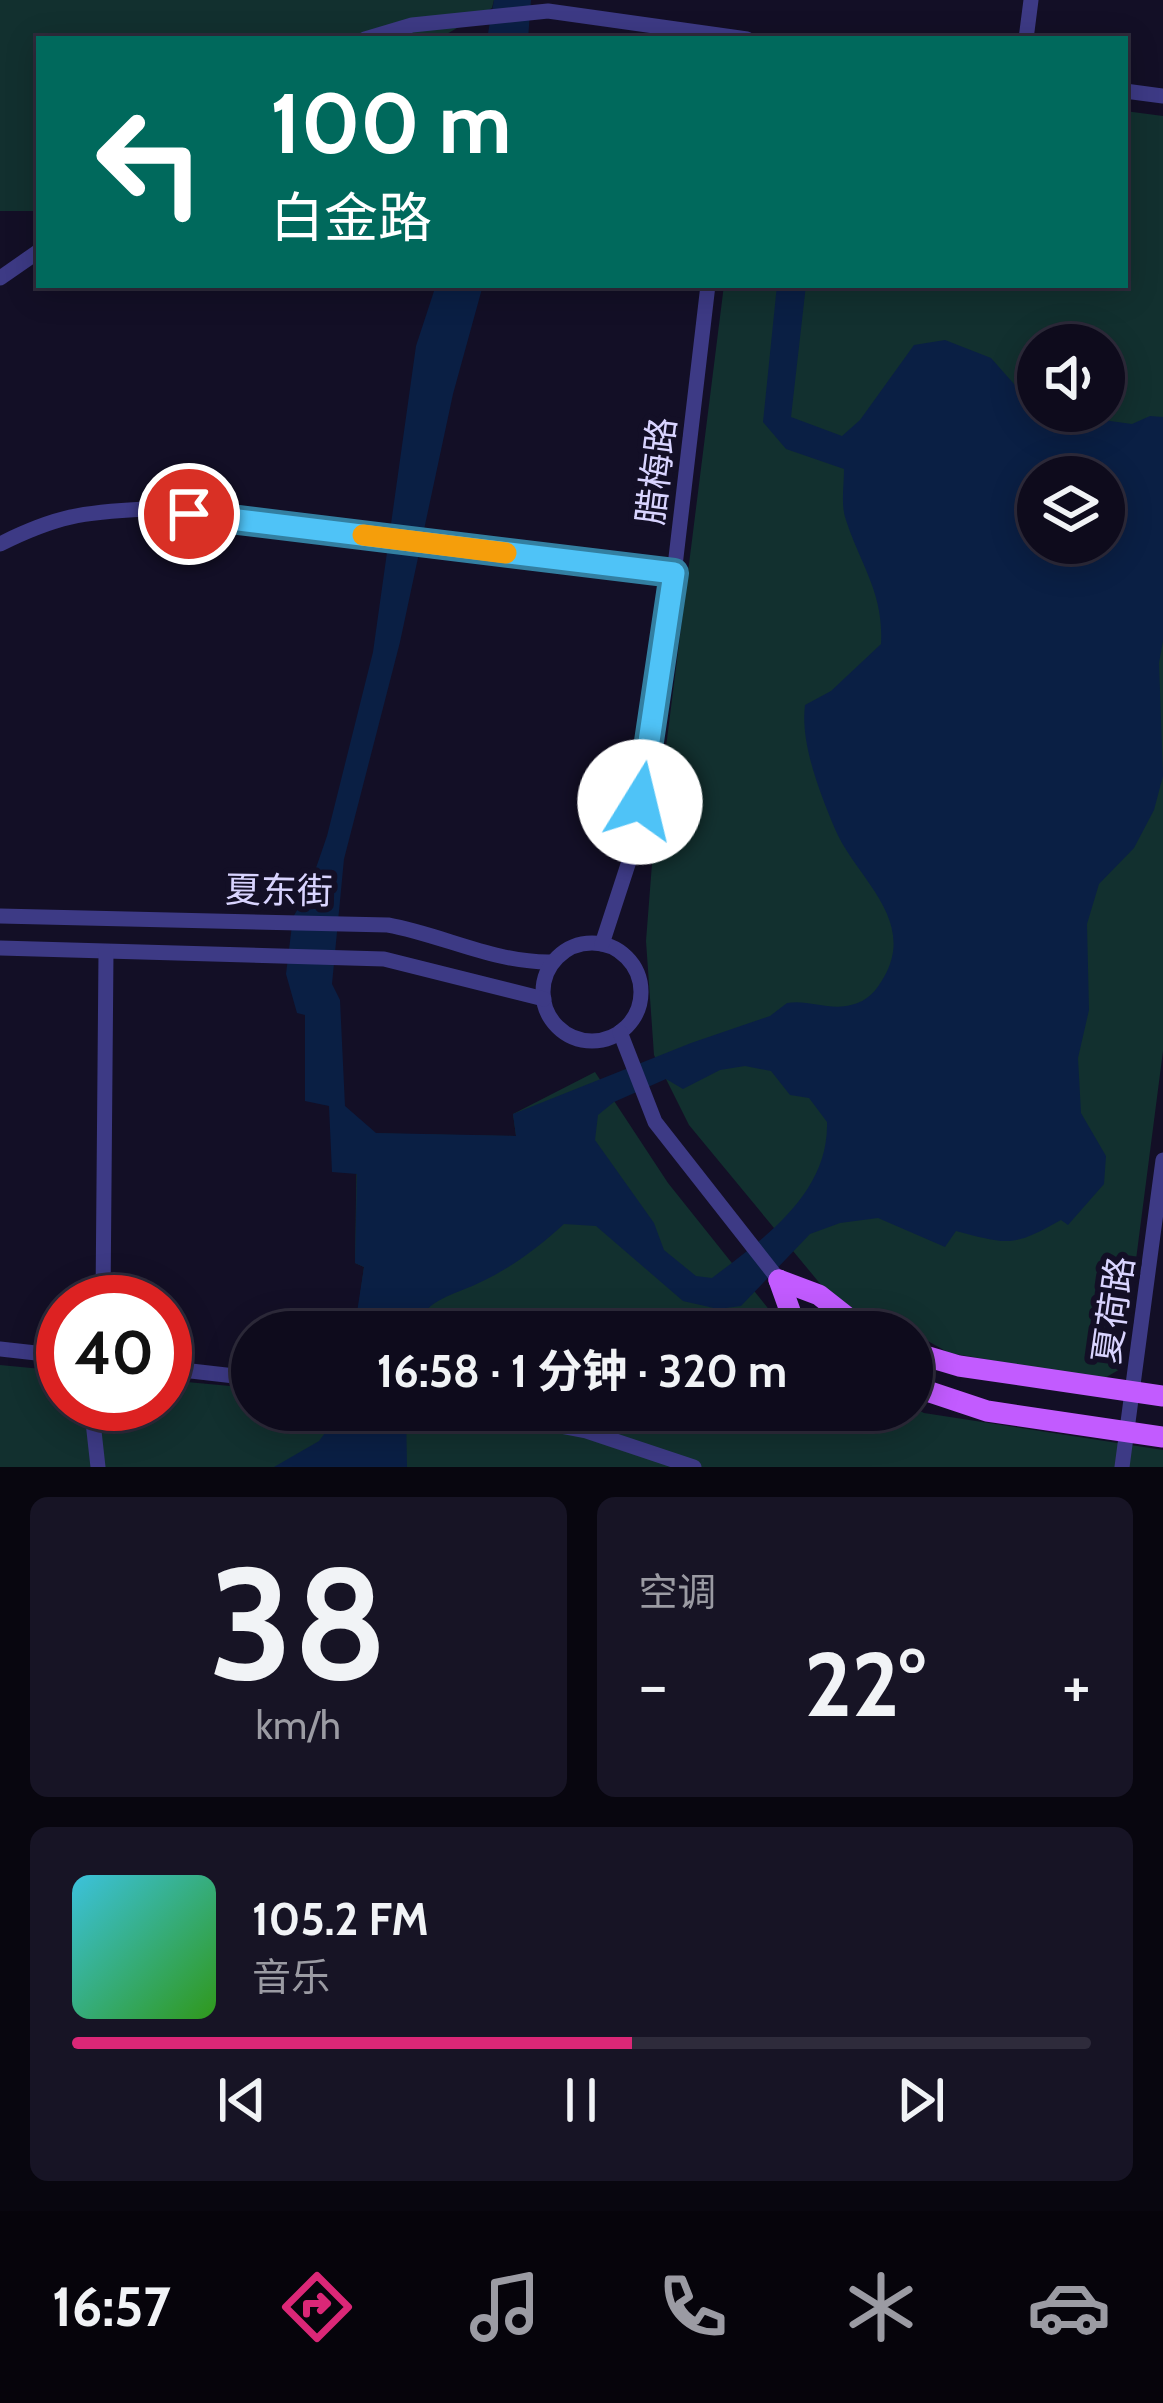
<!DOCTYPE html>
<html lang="zh">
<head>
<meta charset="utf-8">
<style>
	body { margin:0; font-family:Cabin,"Noto Sans SC",sans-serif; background:#171425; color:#f1f3f6; height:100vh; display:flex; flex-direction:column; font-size:45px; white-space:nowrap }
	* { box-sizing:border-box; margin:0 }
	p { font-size:39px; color:#9b9ba3 }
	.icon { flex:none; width:66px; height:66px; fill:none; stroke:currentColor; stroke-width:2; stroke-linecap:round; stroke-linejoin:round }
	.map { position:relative; height:1467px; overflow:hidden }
	.sheet { display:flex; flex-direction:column; gap:30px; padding:30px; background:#08060f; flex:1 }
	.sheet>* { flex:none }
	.hud { position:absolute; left:36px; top:36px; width:1092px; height:252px; border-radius:0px; box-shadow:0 6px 30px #0003,0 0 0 3px #2e2b3b; background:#00695c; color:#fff; overflow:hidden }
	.tools { position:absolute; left:1017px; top:324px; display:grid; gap:24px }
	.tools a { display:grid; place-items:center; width:108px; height:108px; border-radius:50%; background:#0e0b1c; box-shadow:0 6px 30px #0003,0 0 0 3px #2e2b3b; font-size:60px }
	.speed { position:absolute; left:36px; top:1275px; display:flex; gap:24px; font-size:60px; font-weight:700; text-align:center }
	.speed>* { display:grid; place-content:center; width:156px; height:156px; border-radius:50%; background:#0e0b1c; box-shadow:0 6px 30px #0003,0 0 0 3px #2e2b3b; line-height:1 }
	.speed .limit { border:18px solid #d22; background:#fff; color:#111 }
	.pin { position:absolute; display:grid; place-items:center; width:102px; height:102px; color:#fff; margin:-51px; border:6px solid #fff; border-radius:50%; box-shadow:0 3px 12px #0007 }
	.me { position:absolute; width:132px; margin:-66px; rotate:9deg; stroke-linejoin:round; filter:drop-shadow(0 0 9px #0008) }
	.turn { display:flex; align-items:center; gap:42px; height:252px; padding:0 36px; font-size:54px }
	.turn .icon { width:156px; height:156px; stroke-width:2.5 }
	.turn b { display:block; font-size:84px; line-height:102px }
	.big { font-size:90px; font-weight:700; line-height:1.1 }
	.sheet .tile { flex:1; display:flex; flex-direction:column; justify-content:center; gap:18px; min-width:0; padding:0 42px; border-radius:18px; background:#171425 }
	.sheet .dial { align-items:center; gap:0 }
	.dial b { font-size:156px; line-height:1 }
	.song { display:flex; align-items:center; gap:36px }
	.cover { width:144px; height:144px; border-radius:18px; background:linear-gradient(135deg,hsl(190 70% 55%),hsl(110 70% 35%)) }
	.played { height:12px; border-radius:6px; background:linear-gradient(90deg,#db2777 55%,#2e2b3b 55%) }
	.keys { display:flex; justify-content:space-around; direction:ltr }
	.heat { display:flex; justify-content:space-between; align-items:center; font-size:66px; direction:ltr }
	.sheet .tiles { flex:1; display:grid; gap:30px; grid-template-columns:1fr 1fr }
	.tile:last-child { grid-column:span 2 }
	.trip { position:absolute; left:231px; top:1311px; width:702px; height:120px; border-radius:60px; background:#0e0b1c; box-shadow:0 6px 30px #0003,0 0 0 3px #2e2b3b; font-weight:700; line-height:120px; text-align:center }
	.menu { display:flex; height:192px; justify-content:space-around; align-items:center; background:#06040b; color:#9b9ba3 }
	.menu .icon { width:84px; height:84px }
	.menu .active { color:#db2777 }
	.menu b { font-size:54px; color:#f1f3f6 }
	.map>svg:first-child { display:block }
	.green { fill:#12302f; fill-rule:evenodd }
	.water { fill:#0a1f44; fill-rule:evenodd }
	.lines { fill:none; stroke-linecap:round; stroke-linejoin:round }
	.minor { stroke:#3d3a85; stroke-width:15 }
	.major { stroke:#c25bff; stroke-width:21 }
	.route-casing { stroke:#337fa1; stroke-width:30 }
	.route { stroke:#4fc3f7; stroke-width:21 }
	.slow { stroke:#f59e0b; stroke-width:21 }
	.labels { text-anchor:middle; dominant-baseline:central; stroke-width:12; stroke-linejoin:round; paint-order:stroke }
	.street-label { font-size:36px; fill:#d9d4ff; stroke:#130f26 }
</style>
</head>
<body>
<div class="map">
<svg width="1163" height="1467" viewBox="0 0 1163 1467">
	<rect width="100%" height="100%" fill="#130f26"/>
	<!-- green -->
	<g class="green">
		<polygon points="0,0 494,0 492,8 438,39 39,39 39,211 0,211"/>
		<path d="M1125 111 1163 116V1051L1122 1368 1103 1379 949 1353 912 1332 836 1303 689 1125 654 1055 646 941 653 851 724 285H1125ZM1038 345H1104V411H1038ZM1038 477H1104V543H1038Z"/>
		<polygon points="595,1072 668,1183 787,1332 355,1332 364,1267 355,1263 357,1133 516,1136 513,1114"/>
		<polygon points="0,1365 63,1371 63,1404 165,1404 165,1380 252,1388 252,1410 912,1410 912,1407 924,1413 1163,1450 1163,1467 0,1467"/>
	</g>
	<!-- water -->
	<g class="water">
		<polygon points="494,0 531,0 528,39 487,39"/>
		<path d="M436 285H483L453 394 400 642 344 859 332 984 340 1000 345 1106 376 1133 516 1136 513 1114 691 1043 770 1016 787 1003C808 999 829 1011 851 1005 868 1001 876 991 884 977 917 919 856 878 835 829 820 793 800 743 805 705L831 691 881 644C884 592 860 565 845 517 841 503 844 485 844 469L786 449 763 422 777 285H806L791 417 842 436 860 420 914 345 945 340 991 358 1038 411 1132 424 1150 416 1163 417V641L1159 663 1163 776 1154 810 1134 848 1099 884 1087 924 1089 1010 1078 1058 1081 1113 1106 1156 1104 1184 1068 1225 1061 1220C1013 1247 1009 1245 956 1231L945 1247 878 1218 840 1223 810 1234 741 1306 718 1309 683 1301 596 1226 564 1224C540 1246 515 1265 485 1280 447 1299 434 1294 408 1332H354L364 1267 355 1263 357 1174 332 1172 329 1106 305 1101V1015L297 1013 286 974 293 917 307 894 327 836 373 652 416 346ZM1038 477H1104V543H1038ZM745 1066 771 1071 790 1095 809 1098 827 1122C829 1194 763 1239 712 1278L696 1276 664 1250 654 1223 595 1140 598 1115 614 1102 666 1079 683 1089 720 1070Z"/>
		<polygon points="342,1410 406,1410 407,1467 274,1467 319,1441"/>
	</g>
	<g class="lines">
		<!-- minor -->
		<g class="minor">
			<polyline points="365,39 412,25 548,11 747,39"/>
			<polyline points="1026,39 1031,0"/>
			<polyline points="1125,91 1163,96"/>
			<polyline points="0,278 39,251"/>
			<path d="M0 544C56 516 83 512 145 509L674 573"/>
			<path d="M0 916 388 925C443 935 495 963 551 962"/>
			<circle cx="592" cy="992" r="49"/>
			<polyline points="602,944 634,846 673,583 708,285"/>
			<polyline points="0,948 384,959 544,999"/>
			<polyline points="620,1032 655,1122 779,1280"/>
			<polyline points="103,1302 106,952"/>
			<polyline points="0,1349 63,1356"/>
			<polyline points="165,1368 252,1378"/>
			<polyline points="91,1404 98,1467"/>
			<polyline points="477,1410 586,1431 694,1467"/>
			<polyline points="1122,1467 1163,1160"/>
		</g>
		<!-- major -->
		<g class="major">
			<polyline points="779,1280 819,1295 866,1332"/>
			<polyline points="779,1280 794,1322 810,1332"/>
			<polyline points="912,1352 959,1366 1163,1396"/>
			<polyline points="912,1386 987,1411 1163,1437"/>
		</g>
	</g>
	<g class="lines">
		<!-- route casing -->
		<g class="route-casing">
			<polyline id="route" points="189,514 674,573 640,802"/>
		</g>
		<!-- route -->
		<use href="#route" class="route"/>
		<!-- slow -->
		<polyline class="slow" points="363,535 506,553"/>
	</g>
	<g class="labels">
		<!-- street labels -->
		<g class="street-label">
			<text transform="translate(656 471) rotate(-83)">腊梅路</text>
			<text transform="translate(279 890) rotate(1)">夏东街</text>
			<text transform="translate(1113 1310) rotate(-82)">夏荷路</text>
		</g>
	</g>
</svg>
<div class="tools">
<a><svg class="icon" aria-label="sound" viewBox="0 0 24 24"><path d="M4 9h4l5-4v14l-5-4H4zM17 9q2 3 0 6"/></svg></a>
<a><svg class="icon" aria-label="layers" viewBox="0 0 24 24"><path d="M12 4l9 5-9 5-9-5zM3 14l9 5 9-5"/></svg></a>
</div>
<div class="speed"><div class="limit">40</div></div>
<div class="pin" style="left:189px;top:514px;background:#d93025"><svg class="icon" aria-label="arrive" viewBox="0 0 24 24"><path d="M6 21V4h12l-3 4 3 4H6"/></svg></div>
<svg class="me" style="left:640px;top:802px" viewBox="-20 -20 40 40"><circle r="19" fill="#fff"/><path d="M0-13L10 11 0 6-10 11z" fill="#4fc3f7"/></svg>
<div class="trip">16:58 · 1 分钟 · 320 m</div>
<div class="hud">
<div class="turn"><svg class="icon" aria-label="left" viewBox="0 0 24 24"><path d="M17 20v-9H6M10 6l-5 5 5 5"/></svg><div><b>100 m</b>白金路</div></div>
</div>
</div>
<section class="sheet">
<div class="tiles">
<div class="tile dial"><b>38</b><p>km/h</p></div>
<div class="tile"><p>空调</p>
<div class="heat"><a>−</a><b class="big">22°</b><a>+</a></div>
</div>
<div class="tile">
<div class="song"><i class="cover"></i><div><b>105.2 FM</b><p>音乐</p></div></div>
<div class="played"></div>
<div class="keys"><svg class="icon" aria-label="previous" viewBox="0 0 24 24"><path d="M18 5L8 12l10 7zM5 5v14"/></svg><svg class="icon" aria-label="pause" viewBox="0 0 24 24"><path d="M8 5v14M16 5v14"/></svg><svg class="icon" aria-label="next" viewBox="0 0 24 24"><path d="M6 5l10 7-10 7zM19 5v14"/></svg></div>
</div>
</div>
</section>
<nav class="menu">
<b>16:57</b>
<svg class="icon active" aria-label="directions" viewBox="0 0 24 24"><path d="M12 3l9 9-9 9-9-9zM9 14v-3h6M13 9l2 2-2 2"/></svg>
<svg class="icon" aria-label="music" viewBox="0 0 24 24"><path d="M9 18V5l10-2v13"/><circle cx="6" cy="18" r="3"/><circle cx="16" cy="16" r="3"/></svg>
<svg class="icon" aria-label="phone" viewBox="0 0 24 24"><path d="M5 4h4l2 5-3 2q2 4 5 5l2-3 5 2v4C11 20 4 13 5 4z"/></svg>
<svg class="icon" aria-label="climate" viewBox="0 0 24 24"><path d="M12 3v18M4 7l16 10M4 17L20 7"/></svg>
<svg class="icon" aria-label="car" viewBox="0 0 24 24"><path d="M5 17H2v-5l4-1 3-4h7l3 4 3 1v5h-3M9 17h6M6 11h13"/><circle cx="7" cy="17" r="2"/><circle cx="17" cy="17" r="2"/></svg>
</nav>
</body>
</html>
